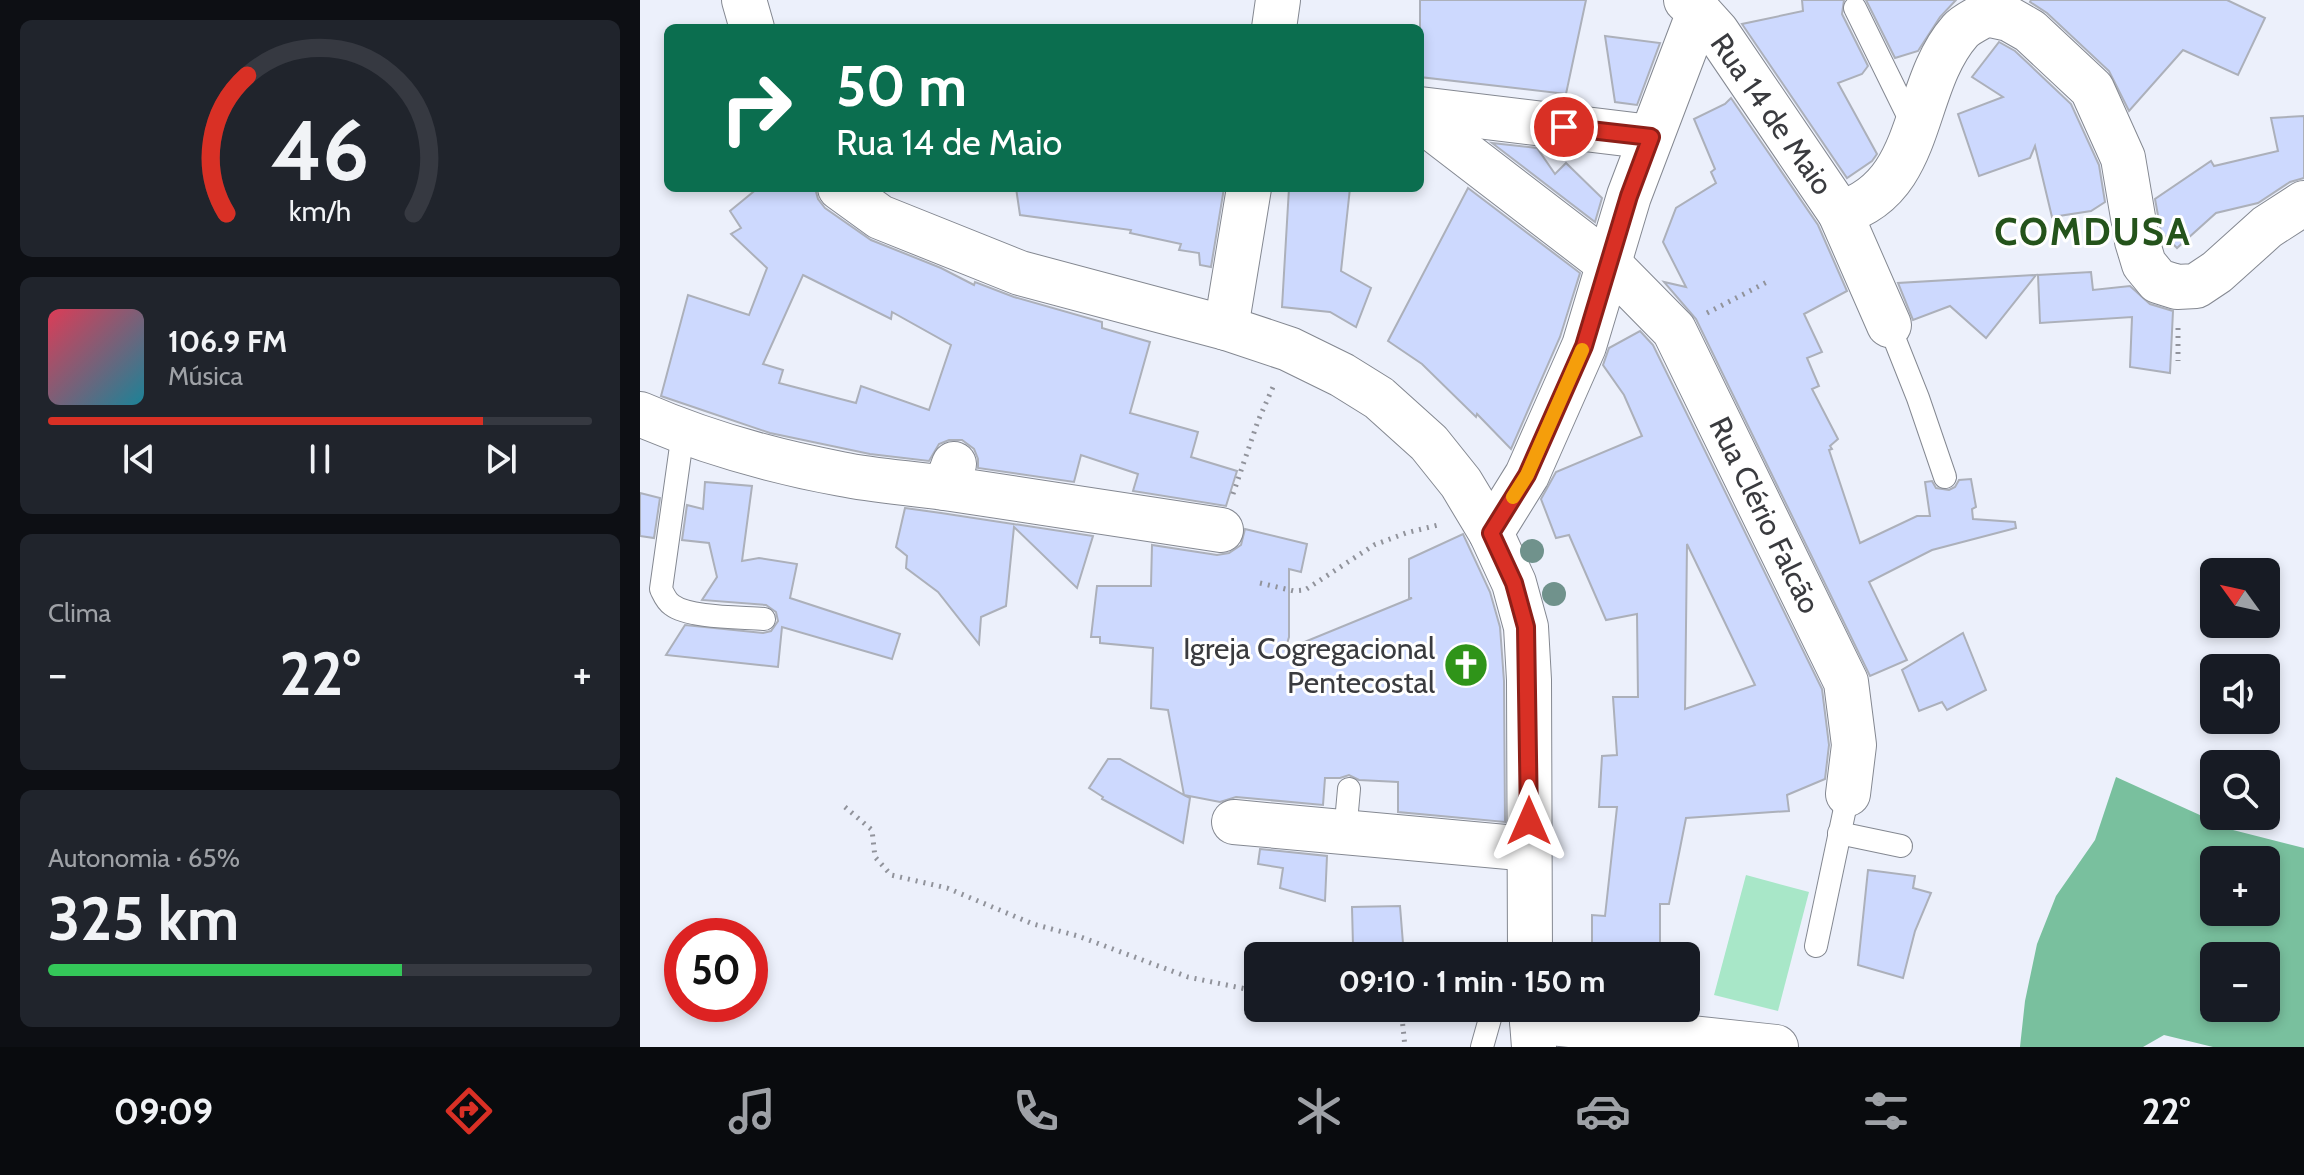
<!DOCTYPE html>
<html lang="pt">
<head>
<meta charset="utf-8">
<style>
	body { margin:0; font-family:Cabin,sans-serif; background:#20242c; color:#f1f3f6; height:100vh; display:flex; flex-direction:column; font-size:30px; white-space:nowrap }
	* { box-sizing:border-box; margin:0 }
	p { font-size:26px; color:#9ea1a6 }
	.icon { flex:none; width:44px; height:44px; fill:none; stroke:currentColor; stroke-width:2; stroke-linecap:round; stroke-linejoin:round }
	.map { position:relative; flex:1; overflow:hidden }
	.drawer { display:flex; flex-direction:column; gap:20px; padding:20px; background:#0d0f14; width:640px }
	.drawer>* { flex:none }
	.hud { position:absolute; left:24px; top:24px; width:760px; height:168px; border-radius:12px; box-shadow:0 4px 12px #0003; background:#0b6e4f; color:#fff; overflow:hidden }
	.needle { width:52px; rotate:303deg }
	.controls { position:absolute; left:1560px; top:558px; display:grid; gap:16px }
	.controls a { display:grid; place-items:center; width:80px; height:80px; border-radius:12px; background:#171b24; box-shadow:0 4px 12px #0003; font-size:40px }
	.speed { position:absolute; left:24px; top:918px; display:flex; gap:16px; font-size:40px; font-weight:700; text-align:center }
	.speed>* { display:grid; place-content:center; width:104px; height:104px; border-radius:50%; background:#171b24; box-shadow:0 4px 12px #0003; line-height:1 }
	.speed .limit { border:12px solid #d22; background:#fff; color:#111 }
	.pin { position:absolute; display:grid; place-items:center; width:68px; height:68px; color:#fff; margin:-34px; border:4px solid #fff; border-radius:50%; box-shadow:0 2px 8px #0007 }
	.me { position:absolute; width:88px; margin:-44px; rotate:0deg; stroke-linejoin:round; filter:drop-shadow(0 0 6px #0008) }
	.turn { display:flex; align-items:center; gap:28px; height:168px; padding:0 40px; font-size:36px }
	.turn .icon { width:104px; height:104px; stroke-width:2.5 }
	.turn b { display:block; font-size:56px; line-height:68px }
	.big { font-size:60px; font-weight:700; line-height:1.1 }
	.drawer .widget { flex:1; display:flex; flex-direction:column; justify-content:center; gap:12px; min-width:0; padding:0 28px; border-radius:12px; background:#20242c }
	.drawer .dial { align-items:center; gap:0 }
	.dial svg { height:208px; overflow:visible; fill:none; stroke:#363941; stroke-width:7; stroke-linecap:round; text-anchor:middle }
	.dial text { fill:#f1f3f6; stroke:none }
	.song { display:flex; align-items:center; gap:24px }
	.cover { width:96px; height:96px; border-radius:12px; background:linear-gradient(135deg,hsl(350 70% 55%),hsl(190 70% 35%)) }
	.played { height:8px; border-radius:4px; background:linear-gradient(90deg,#d93025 80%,#363941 80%) }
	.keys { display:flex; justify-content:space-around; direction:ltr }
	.heat { display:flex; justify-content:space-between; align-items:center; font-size:44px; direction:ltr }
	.charge { height:12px; border-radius:6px; background:linear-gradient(90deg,#34c759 65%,#363941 0) }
	.trip { position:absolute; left:604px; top:942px; width:456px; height:80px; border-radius:12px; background:#171b24; box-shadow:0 4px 12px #0003; font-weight:700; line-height:80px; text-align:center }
	.menu { display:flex; height:128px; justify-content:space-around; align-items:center; background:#090b0e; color:#9ea1a6 }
	.menu .icon { width:56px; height:56px }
	.menu .current { color:#d93025 }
	.menu b { font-size:36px; color:#f1f3f6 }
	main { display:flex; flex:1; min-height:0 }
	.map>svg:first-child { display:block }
	.green { fill:#a8e7c8 }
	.forest { fill:#79c09e; fill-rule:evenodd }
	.building { fill:#cdd9fe; stroke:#acb0ba; stroke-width:2; fill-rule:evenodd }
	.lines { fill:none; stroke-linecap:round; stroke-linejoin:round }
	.lane-casing { stroke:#848891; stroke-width:24 }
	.street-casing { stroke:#848891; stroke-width:46 }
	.secondary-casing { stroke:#848891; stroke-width:46 }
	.path { stroke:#91939b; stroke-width:5; stroke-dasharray:2 6; stroke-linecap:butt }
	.lane { stroke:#fff; stroke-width:22 }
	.street { stroke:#fff; stroke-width:44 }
	.secondary { stroke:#fff; stroke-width:44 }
	.tree { fill:#70928c }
	.route-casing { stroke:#8d1f18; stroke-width:20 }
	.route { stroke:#d93025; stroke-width:14 }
	.slow { stroke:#f59e0b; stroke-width:14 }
	.labels { text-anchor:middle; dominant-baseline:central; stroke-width:6; stroke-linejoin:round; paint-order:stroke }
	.street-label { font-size:30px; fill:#3a3b3f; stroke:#fff }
	.poi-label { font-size:30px; fill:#3a3b3f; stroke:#fff; text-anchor:end }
	.district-label { font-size:38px; font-weight:bold; letter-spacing:2px; fill:#24531b; stroke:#fff }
</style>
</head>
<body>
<main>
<section class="drawer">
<div class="widget dial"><svg viewBox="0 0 100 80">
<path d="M14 69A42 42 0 1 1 86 69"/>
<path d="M14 69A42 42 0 0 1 22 16" stroke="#d93025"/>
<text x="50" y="56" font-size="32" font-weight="700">46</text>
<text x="50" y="72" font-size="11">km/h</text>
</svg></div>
<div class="widget">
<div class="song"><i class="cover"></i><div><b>106.9 FM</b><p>Música</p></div></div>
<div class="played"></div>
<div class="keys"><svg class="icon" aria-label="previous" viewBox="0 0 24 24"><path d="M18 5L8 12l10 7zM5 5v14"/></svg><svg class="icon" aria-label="pause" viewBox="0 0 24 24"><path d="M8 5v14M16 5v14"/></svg><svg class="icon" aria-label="next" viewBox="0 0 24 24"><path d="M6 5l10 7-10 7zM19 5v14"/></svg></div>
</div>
<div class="widget"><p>Clima</p>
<div class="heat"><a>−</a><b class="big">22°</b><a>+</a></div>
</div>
<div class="widget"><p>Autonomia · 65%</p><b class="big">325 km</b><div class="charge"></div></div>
</section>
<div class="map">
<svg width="1664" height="1047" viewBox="0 0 1664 1047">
	<rect width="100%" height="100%" fill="#ecf0fb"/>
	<!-- green -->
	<polygon class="green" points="1106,875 1169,892 1138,1011 1074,995"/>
	<!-- forest -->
	<path class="forest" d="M1476 777 1593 830 1664 848V1047H1573L1524 1035 1503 1047H1380L1385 1001 1397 944 1416 896 1455 840ZM1574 860H1626V912H1574ZM1626 956V1008H1574V956Z"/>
	<!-- building -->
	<g class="building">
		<polygon points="780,0 946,0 926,94 780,77"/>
		<polygon points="1162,0 1204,0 1202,14 1228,66 1222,74 1198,83 1237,154 1232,161 1207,178 1102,24 1163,11"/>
		<polygon points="1226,0 1316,0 1300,17 1278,51 1255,58"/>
		<polygon points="1391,0 1587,0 1625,18 1598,75 1543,50 1489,111 1469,71 1407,13 1390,2"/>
		<polygon points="965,36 1020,43 997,105 975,102"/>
		<polygon points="1359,42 1375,51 1431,104 1459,165 1465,202 1451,211 1412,217 1395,146 1390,158 1339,176 1318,114 1363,97 1332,77"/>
		<polygon points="1091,98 1178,225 1207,291 1164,314 1182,352 1167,358 1179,386 1172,389 1198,439 1190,446 1192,449 1189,450 1220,543 1277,516 1290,516 1285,482 1292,481 1296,488 1309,490 1315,487 1319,480 1331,479 1336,507 1332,509 1333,519 1375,522 1376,528 1292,550 1229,582 1267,660 1230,676 1056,319 1024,282 1046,287 1023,242 1036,208 1076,183 1071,172 1075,169 1054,119 1085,104"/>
		<polygon points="1664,116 1664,178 1650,182 1618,203 1576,213 1537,248 1521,232 1515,199 1571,161 1574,166 1638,151 1631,118"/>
		<polygon points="852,143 897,148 915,174 926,163 962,198 955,222"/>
		<path d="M118 188H175L178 199 185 208 231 240 301 268 334 285 335 282 374 297 462 322V328L510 342 490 413 558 432 551 457 597 471 586 506 493 491 498 474 441 455 434 482 338 468V459L334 449 322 440H309L299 444 289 461 230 454 130 433 21 396 48 295 109 315 127 268 91 234 101 228 90 211ZM163 275 251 319 252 312 311 345 289 410 221 386 216 403 139 383 143 370 123 364Z"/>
		<polygon points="376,188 584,188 571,267 560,265 559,253 539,250 541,244 490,233 491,230 380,215"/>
		<polygon points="649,188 710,188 701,271 731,288 716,327 690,312 642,307"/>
		<polygon points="828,188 940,273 920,337 871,449 837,414 836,417 782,364 748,341"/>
		<polygon points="1451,272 1453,290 1490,286 1510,304 1533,311 1530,373 1490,367 1492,317 1400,323 1398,275"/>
		<polygon points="1396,275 1346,338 1310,306 1273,320 1258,283"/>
		<path d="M1000 331 1013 345 1182 689 1189 745 1185 779 1147 795 1149 811 1046 818 1029 904H1020V956H952V915L965 916 977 807H959L962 756 977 755 973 697H998L997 614 966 620 929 535 916 538 901 499 916 472 1002 436 984 395 963 365 969 348ZM1047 544 1115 685 1045 709Z"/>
		<polygon points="65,482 112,486 102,561 119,558 157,564 150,598 260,634 252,659 142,627 138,667 26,655 45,625 123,633 131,631 138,621 136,612 126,605 62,600 77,577 69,543 42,540 47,505 63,509"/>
		<polygon points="0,493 20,498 14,538 0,536"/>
		<polygon points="265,508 301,513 453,536 437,588 374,527 366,606 341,617 339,644 298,592 266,568 267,556 256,547"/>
		<polygon points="605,529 667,544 661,572 649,569 649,637 645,650 772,598 769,598 769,559 823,534 850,592 860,627 864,681 865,822 758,812 758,782 719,780 709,775 700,778 685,778 683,805 596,797 580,802 544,795 550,798 543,843 462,799 463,797 449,788 468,759 480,759 544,795 528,710 511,708 513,648 460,643 460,637 451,637 457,586 511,586 512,545 577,555 589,553 601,545"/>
		<polygon points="1323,633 1346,690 1307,710 1302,702 1279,711 1262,670"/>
		<polygon points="620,849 687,856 685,901 640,888 643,868 618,864"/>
		<polygon points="1228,870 1275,876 1273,888 1291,893 1275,931 1263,978 1218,965"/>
		<polygon points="760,906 764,956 730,956 731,946 713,946 712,907"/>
	</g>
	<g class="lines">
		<!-- lane casing -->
		<g class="lane-casing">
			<g id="lane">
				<polyline points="1215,8 1273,126"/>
				<polyline points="1249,325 1278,398 1305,477"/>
				<path d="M43 432 21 589C24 595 26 601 32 605 49 618 101 617 124 619"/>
				<polyline points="705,833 709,789"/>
				<polyline points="1199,833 1261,846"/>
				<polyline points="1176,946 1208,794"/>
				<polyline points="842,1047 853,1008"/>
			</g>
		</g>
		<!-- street casing -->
		<g class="street-casing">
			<g id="street">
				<polyline points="1059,12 1077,32 1200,213 1249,325"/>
				<polyline points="634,28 638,0"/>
				<polyline points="780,109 1011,137"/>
				<polyline points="780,119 970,265 1034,330 1206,682 1214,745 1208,794"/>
				<path d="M1200 213C1286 188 1270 88 1320 31 1326 24 1338 19 1346 14L1369 19 1390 31 1452 89 1483 158 1497 241 1504 264 1518 281 1537 287 1556 286 1577 272 1627 227 1664 203"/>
				<polyline points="586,328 609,188"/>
				<path d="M0 414C64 442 132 461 201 474 235 481 271 483 305 488L314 464"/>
				<polyline points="305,488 581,530"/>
				<polyline points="851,533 887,475 944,346 989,196 1059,12 1046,0"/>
				<polyline points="594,822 889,849"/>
				<polyline points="892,1021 1136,1047"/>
			</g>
		</g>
		<!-- secondary casing -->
		<g class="secondary-casing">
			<g id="secondary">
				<polyline points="104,0 112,28"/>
				<polyline points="200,188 240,217 380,273 586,328 649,349 702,375 739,398 789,443 821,483 851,533 874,583 886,627 889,680 890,956"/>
				<polyline points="891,1008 894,1047"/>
			</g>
		</g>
		<!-- path -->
		<g class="path">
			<polyline points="1067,313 1129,281"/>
			<polyline points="1538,328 1538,361"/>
			<polyline points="593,494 618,421 633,387"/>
			<polyline points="620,583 654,591 665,590 734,545 766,533 798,525"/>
			<polyline points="205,807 232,830 235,857 251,875 307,888 393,924 438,936 548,977 606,989 618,985"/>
			<polyline points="761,1008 765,1047"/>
		</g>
		<!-- lane -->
		<use href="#lane" class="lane"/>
		<!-- street -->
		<use href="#street" class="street"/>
		<!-- secondary -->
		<use href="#secondary" class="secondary"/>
	</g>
	<!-- trees -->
	<g class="tree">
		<circle cx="892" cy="551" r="12"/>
		<circle cx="914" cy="594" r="12"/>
	</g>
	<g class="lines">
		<!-- route casing -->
		<g class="route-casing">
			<polyline id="route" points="889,821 886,627 874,583 851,533 887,475 944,346 989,196 1011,137 924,127"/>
		</g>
		<!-- route -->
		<use href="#route" class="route"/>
		<!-- slow -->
		<polyline class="slow" points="873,497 887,475 942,350"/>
	</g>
	<!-- icons -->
	<defs>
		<g id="church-disc" transform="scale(2.3)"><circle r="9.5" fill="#2f9419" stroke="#fff"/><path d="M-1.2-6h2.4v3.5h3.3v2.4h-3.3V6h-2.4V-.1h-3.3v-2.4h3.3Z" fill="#fff"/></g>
	</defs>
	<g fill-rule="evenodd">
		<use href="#church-disc" x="826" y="665"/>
	</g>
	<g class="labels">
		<!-- street labels -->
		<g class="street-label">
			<text transform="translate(1132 114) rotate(55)">Rua 14 de Maio</text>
			<text transform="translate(1125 515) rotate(64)">Rua Clério Falcão</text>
		</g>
		<!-- poi labels -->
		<g class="poi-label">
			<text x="795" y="648">Igreja Cogregacional<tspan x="795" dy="34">Pentecostal</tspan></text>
		</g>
		<!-- district labels -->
		<g class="district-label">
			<text x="1453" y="231">COMDUSA</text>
		</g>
	</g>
</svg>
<div class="controls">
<a><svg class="needle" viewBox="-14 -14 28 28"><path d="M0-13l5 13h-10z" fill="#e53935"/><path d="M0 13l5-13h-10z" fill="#9ea1a6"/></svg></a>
<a><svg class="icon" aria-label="sound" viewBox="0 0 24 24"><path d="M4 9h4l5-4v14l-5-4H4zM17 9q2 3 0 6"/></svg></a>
<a><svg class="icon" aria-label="search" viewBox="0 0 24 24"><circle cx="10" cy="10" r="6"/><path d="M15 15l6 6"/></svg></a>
<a>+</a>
<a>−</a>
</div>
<div class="speed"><div class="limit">50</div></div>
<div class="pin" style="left:924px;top:127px;background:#d93025"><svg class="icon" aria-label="arrive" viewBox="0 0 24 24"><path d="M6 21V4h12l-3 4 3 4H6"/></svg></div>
<svg class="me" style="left:889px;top:821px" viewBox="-20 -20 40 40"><path d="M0-17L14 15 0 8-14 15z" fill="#d93025" stroke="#fff" stroke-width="4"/></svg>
<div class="trip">09:10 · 1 min · 150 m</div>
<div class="hud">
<div class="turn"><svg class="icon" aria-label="right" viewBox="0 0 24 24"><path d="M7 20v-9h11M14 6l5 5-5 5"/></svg><div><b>50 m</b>Rua 14 de Maio</div></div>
</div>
</div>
</main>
<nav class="menu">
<b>09:09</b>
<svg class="icon current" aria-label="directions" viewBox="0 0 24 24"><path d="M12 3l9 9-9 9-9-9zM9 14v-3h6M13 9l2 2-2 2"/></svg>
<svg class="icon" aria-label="music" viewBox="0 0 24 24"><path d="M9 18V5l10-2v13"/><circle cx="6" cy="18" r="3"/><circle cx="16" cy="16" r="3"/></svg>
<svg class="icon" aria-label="phone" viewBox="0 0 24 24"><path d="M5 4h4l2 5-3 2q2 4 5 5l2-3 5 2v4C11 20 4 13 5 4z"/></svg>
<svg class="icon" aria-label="climate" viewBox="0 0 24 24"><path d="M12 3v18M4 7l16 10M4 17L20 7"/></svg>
<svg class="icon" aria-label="car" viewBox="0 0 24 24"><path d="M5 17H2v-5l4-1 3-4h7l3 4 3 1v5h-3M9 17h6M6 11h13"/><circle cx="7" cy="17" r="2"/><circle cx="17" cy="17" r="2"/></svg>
<svg class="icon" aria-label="filters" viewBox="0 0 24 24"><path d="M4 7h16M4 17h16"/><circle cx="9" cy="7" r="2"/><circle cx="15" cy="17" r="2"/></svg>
<b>22°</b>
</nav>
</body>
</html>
